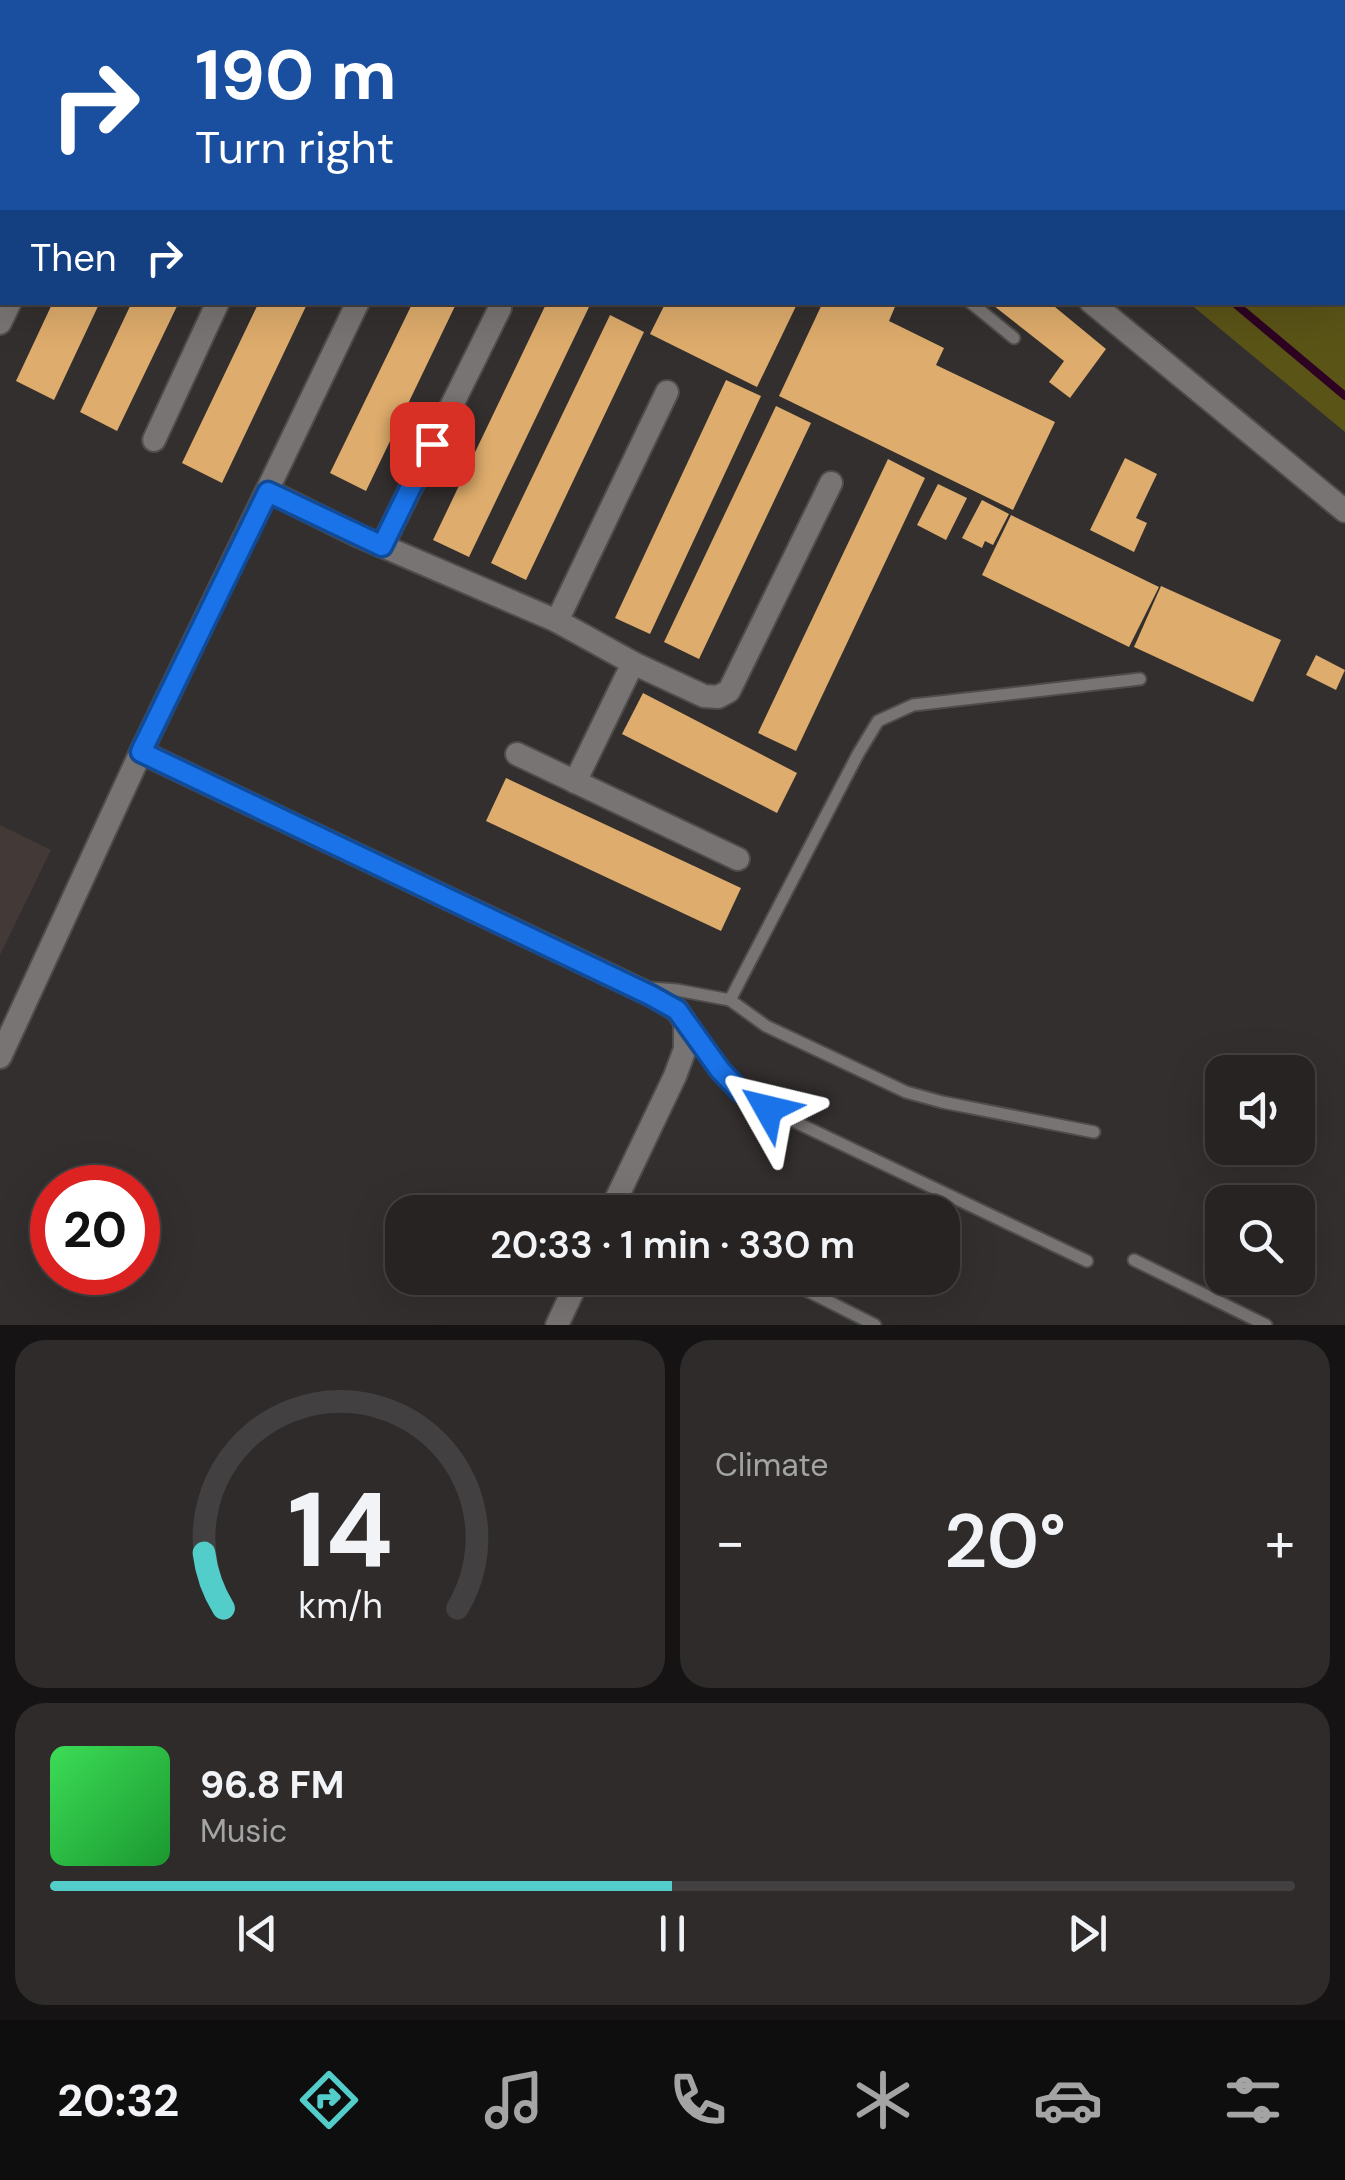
<!DOCTYPE html>
<html lang="en">
<head>
<meta charset="utf-8">
<style>
	body { margin:0; font-family:"DM Sans",sans-serif; background:#2e2b2a; color:#f1f3f6; height:100vh; display:flex; flex-direction:column; font-size:38px; white-space:nowrap }
	* { box-sizing:border-box; margin:0 }
	p { font-size:32px; color:#a4a4a5 }
	.icon { flex:none; width:55px; height:55px; fill:none; stroke:currentColor; stroke-width:2; stroke-linecap:round; stroke-linejoin:round }
	.map { position:relative; height:1325px; overflow:hidden }
	.side { display:flex; flex-direction:column; gap:15px; padding:15px; background:#151313; flex:1 }
	.side>* { flex:none }
	.top-card { position:absolute; left:0px; top:0px; width:1345px; height:305px; box-shadow:0 10px 40px #0002,0 0 0 2px #424040; background:#1a4fa0; color:#fff; overflow:hidden }
	.controls { position:absolute; left:1205px; top:1055px; display:grid; gap:20px }
	.controls a { display:grid; place-items:center; width:110px; height:110px; border-radius:20px; background:#262322; box-shadow:0 10px 40px #0002,0 0 0 2px #424040; font-size:50px }
	.speed { position:absolute; left:30px; top:1165px; display:flex; gap:20px; font-size:50px; font-weight:700; text-align:center }
	.speed>* { display:grid; place-content:center; width:130px; height:130px; border-radius:50%; background:#262322; box-shadow:0 10px 40px #0002,0 0 0 2px #424040; line-height:1 }
	.speed .limit { border:15px solid #d22; background:#fff; color:#111 }
	.pin { position:absolute; display:grid; place-items:center; width:85px; height:85px; color:#fff; margin:-42px; border-radius:20px; box-shadow:0 5px 15px #0006 }
	.me { position:absolute; width:110px; margin:-55px; rotate:307deg; stroke-linejoin:round; filter:drop-shadow(0 0 8px #0008) }
	.turn { display:flex; align-items:center; gap:35px; height:210px; padding:0 30px; font-size:45px }
	.turn .icon { width:130px; height:130px; stroke-width:2.5 }
	.turn b { display:block; font-size:70px; line-height:85px }
	.then { display:flex; align-items:center; height:95px; padding:0 30px; background:#0003; gap:20px; font-size:38px }
	.big { font-size:75px; font-weight:600; line-height:1.1 }
	.side .tile { flex:1; display:flex; flex-direction:column; justify-content:center; gap:15px; min-width:0; padding:0 35px; border-radius:30px; background:#2e2b2a }
	.side .dial { align-items:center; gap:0 }
	.dial svg { height:260px; overflow:visible; fill:none; stroke:#424040; stroke-width:7; stroke-linecap:round; text-anchor:middle }
	.dial text { fill:#f1f3f6; stroke:none }
	.song { display:flex; align-items:center; gap:30px }
	.cover { width:120px; height:120px; border-radius:15px; background:linear-gradient(135deg,hsl(130 70% 55%),hsl(130 70% 35%)) }
	.played { height:10px; border-radius:5px; background:linear-gradient(90deg,#53cdca 50%,#424040 50%) }
	.keys { display:flex; justify-content:space-around; direction:ltr }
	.heat { display:flex; justify-content:space-between; align-items:center; font-size:55px; direction:ltr }
	.side .tiles { flex:1; display:grid; gap:15px; grid-template-columns:1fr 1fr }
	.tile:last-child { grid-column:span 2 }
	.trip { position:absolute; left:385px; top:1195px; width:575px; height:100px; border-radius:30px; background:#262322; box-shadow:0 10px 40px #0002,0 0 0 2px #424040; font-weight:600; line-height:100px; text-align:center }
	.dock { display:flex; height:160px; justify-content:space-around; align-items:center; background:#0f0e0e; color:#a4a4a5 }
	.dock .icon { width:70px; height:70px }
	.dock .selected { color:#53cdca }
	.dock b { font-size:45px; color:#f1f3f6 }
	.map>svg:first-child { display:block }
	.built { fill:#433936 }
	.green { fill:#5b5417 }
	.lines { fill:none; stroke-linecap:round; stroke-linejoin:round }
	.stream { stroke:#2d0321; stroke-width:8 }
	.building { fill:#deac6c }
	.lane-casing { stroke:#4f4d4b; stroke-width:15 }
	.street-casing { stroke:#4f4d4b; stroke-width:26 }
	.lane { stroke:#787473; stroke-width:11 }
	.street { stroke:#787473; stroke-width:22 }
	.route-casing { stroke:#114b97; stroke-width:25 }
	.route { stroke:#1a73e8; stroke-width:18 }
</style>
</head>
<body>
<div class="map">
<svg width="1345" height="1325" viewBox="0 0 1345 1325">
	<rect width="100%" height="100%" fill="#332f2e"/>
	<!-- built -->
	<polygon class="built" points="0,825 51,850 0,955"/>
	<!-- green -->
	<polygon class="green" points="824,0 1345,0 1345,432 1189,303 1342,302 1342,2 827,2"/>
	<g class="lines">
		<!-- stream -->
		<g class="stream">
			<polyline points="868,0 871,2"/>
			<polyline points="1233,302 1345,396"/>
		</g>
	</g>
	<!-- building -->
	<g class="building">
		<polygon points="53,302 100,302 54,400 16,381"/>
		<polygon points="132,302 179,302 117,431 80,412"/>
		<polygon points="259,302 308,302 222,483 182,463"/>
		<polygon points="413,302 457,302 366,491 330,473"/>
		<polygon points="547,302 580,302 589,307 469,557 433,540"/>
		<polygon points="666,302 798,302 757,387 650,334"/>
		<polygon points="823,302 897,302 889,321 944,348 936,365 1055,422 1013,510 779,396"/>
		<polygon points="989,302 1049,302 1106,349 1070,398 1049,382 1064,361"/>
		<polygon points="610,315 644,332 526,580 491,563"/>
		<polygon points="726,380 761,396 650,634 615,618"/>
		<polygon points="776,406 811,423 699,659 664,642"/>
		<polygon points="1125,458 1157,474 1136,518 1147,523 1134,552 1090,530"/>
		<polygon points="888,459 925,478 796,751 758,733"/>
		<polygon points="938,484 967,498 946,540 917,525"/>
		<polygon points="982,500 1009,514 993,545 985,541 982,548 962,538"/>
		<polygon points="1011,515 1159,587 1129,647 982,575"/>
		<polygon points="1161,586 1281,640 1253,702 1134,647"/>
		<polygon points="1316,655 1345,670 1336,690 1306,675"/>
		<polygon points="643,693 797,773 777,813 622,734"/>
		<polygon points="506,778 741,888 721,931 486,821"/>
	</g>
	<g class="lines">
		<!-- lane casing -->
		<g class="lane-casing">
			<g id="lane">
				<polyline points="970,302 1014,338"/>
				<polyline points="649,988 677,990 730,1000 858,754 878,721 913,705 1140,679"/>
				<polyline points="730,1000 766,1026 906,1092 942,1102 1094,1132"/>
				<polyline points="687,1026 720,1070 739,1091 768,1109 1087,1261"/>
				<polyline points="619,1194 654,1212"/>
				<polyline points="1134,1260 1266,1325"/>
				<polyline points="782,1278 875,1325"/>
			</g>
		</g>
		<!-- street casing -->
		<g class="street-casing">
			<g id="street">
				<polyline points="2,0 7,2"/>
				<polyline points="723,0 726,2"/>
				<polyline points="502,2 504,0"/>
				<polyline points="1091,302 1345,511"/>
				<polyline points="0,323 10,302"/>
				<polyline points="154,440 218,302"/>
				<polyline points="268,491 359,536 557,621 633,663 704,696 718,697 729,691 831,483"/>
				<polyline points="382,546 500,308"/>
				<polyline points="557,621 667,392"/>
				<polyline points="141,752 651,995 677,1010 685,1022 685,1049 675,1076 610,1212"/>
				<polyline points="517,754 738,859"/>
				<polyline points="575,782 633,663"/>
				<polyline points="0,1057 141,752 358,302"/>
				<polyline points="557,1325 579,1278"/>
			</g>
		</g>
		<!-- lane -->
		<use href="#lane" class="lane"/>
		<!-- street -->
		<use href="#street" class="street"/>
	</g>
	<g class="lines">
		<!-- route casing -->
		<g class="route-casing">
			<polyline id="route" points="432,444 382,546 268,492 141,752 650,995 677,1010 720,1070 739,1090 768,1109"/>
		</g>
		<!-- route -->
		<use href="#route" class="route"/>
	</g>
</svg>
<div class="controls">
<a><svg class="icon" aria-label="sound" viewBox="0 0 24 24"><path d="M4 9h4l5-4v14l-5-4H4zM17 9q2 3 0 6"/></svg></a>
<a><svg class="icon" aria-label="search" viewBox="0 0 24 24"><circle cx="10" cy="10" r="6"/><path d="M15 15l6 6"/></svg></a>
</div>
<div class="speed"><div class="limit">20</div></div>
<div class="pin" style="left:432px;top:444px;background:#d93025"><svg class="icon" aria-label="arrive" viewBox="0 0 24 24"><path d="M6 21V4h12l-3 4 3 4H6"/></svg></div>
<svg class="me" style="left:768px;top:1109px" viewBox="-20 -20 40 40"><path d="M0-17L14 15 0 8-14 15z" fill="#1a73e8" stroke="#fff" stroke-width="4"/></svg>
<div class="trip">20:33 · 1 min · 330 m</div>
<div class="top-card">
<div class="turn"><svg class="icon" aria-label="right" viewBox="0 0 24 24"><path d="M7 20v-9h11M14 6l5 5-5 5"/></svg><div><b>190 m</b>Turn right</div></div>
<div class="then">Then<svg class="icon" aria-label="right" viewBox="0 0 24 24"><path d="M7 20v-9h11M14 6l5 5-5 5"/></svg></div>
</div>
</div>
<section class="side">
<div class="tiles">
<div class="tile dial"><svg viewBox="0 0 100 80">
<path d="M14 69A42 42 0 1 1 86 69"/>
<path d="M14 69A42 42 0 0 1 8 52" stroke="#53cdca"/>
<text x="50" y="56" font-size="32" font-weight="700">14</text>
<text x="50" y="72" font-size="11">km/h</text>
</svg></div>
<div class="tile"><p>Climate</p>
<div class="heat"><a>−</a><b class="big">20°</b><a>+</a></div>
</div>
<div class="tile">
<div class="song"><i class="cover"></i><div><b>96.8 FM</b><p>Music</p></div></div>
<div class="played"></div>
<div class="keys"><svg class="icon" aria-label="previous" viewBox="0 0 24 24"><path d="M18 5L8 12l10 7zM5 5v14"/></svg><svg class="icon" aria-label="pause" viewBox="0 0 24 24"><path d="M8 5v14M16 5v14"/></svg><svg class="icon" aria-label="next" viewBox="0 0 24 24"><path d="M6 5l10 7-10 7zM19 5v14"/></svg></div>
</div>
</div>
</section>
<nav class="dock">
<b>20:32</b>
<svg class="icon selected" aria-label="directions" viewBox="0 0 24 24"><path d="M12 3l9 9-9 9-9-9zM9 14v-3h6M13 9l2 2-2 2"/></svg>
<svg class="icon" aria-label="music" viewBox="0 0 24 24"><path d="M9 18V5l10-2v13"/><circle cx="6" cy="18" r="3"/><circle cx="16" cy="16" r="3"/></svg>
<svg class="icon" aria-label="phone" viewBox="0 0 24 24"><path d="M5 4h4l2 5-3 2q2 4 5 5l2-3 5 2v4C11 20 4 13 5 4z"/></svg>
<svg class="icon" aria-label="climate" viewBox="0 0 24 24"><path d="M12 3v18M4 7l16 10M4 17L20 7"/></svg>
<svg class="icon" aria-label="car" viewBox="0 0 24 24"><path d="M5 17H2v-5l4-1 3-4h7l3 4 3 1v5h-3M9 17h6M6 11h13"/><circle cx="7" cy="17" r="2"/><circle cx="17" cy="17" r="2"/></svg>
<svg class="icon" aria-label="filters" viewBox="0 0 24 24"><path d="M4 7h16M4 17h16"/><circle cx="9" cy="7" r="2"/><circle cx="15" cy="17" r="2"/></svg>
</nav>
</body>
</html>
